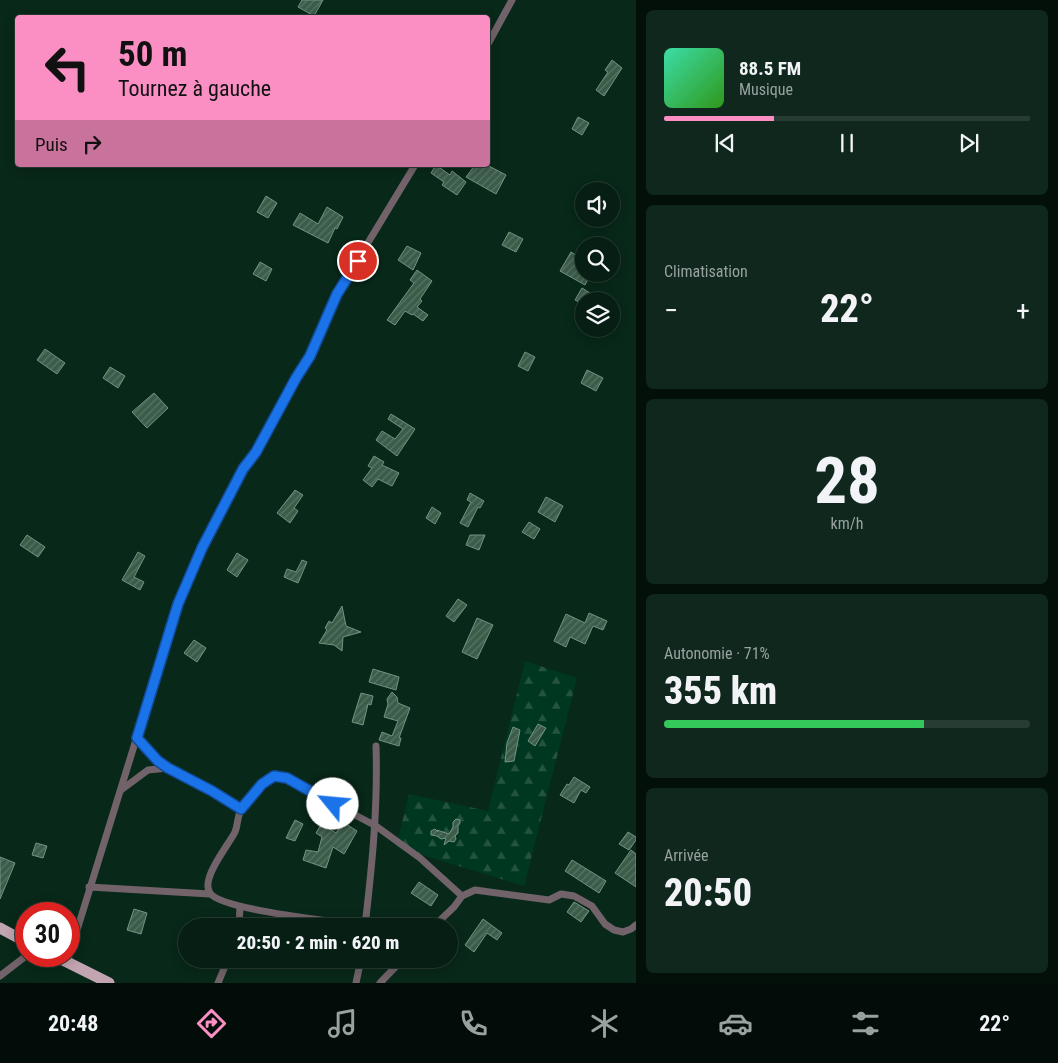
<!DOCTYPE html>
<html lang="fr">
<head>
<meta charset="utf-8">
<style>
	body { margin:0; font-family:"Roboto Condensed",sans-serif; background:#0f271c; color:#f1f3f6; height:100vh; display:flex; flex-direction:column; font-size:19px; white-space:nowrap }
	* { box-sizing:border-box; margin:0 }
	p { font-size:16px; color:#98a2a0 }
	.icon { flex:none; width:28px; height:28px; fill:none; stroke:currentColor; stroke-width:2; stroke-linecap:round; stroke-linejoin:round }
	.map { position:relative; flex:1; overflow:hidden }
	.sheet { display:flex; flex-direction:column; gap:10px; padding:10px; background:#03100a; width:422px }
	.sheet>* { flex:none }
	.hud { position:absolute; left:15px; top:15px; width:475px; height:152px; border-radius:5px; box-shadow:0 2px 12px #0003,0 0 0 1px #273c33; background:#fb8fc4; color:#111; overflow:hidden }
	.tools { position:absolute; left:575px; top:182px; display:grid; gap:10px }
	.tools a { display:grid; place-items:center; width:45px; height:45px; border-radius:50%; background:#061e13; box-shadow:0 2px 12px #0003,0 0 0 1px #273c33; font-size:25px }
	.speed { position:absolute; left:15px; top:902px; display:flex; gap:10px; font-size:25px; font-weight:700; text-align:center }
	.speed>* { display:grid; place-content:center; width:65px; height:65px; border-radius:50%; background:#061e13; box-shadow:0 2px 12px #0003,0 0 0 1px #273c33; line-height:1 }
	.speed .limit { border:8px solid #d22; background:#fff; color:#111 }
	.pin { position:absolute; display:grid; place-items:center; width:42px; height:42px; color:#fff; margin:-21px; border:2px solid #fff; border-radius:50%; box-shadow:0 1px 5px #0007 }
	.me { position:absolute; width:55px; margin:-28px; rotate:298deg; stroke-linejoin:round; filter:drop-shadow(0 0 4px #0008) }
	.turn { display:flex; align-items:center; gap:18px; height:105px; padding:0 20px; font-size:22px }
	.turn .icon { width:65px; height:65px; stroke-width:2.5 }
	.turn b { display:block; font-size:35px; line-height:42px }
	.then { display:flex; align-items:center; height:48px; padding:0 20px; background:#0003; gap:10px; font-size:19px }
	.big { font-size:38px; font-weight:800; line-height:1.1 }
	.sheet .widget { flex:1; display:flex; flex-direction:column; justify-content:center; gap:8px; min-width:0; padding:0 18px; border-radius:8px; background:#0f271c }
	.sheet .dial { align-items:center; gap:0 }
	.dial b { font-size:65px; line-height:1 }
	.song { display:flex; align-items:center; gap:15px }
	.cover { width:60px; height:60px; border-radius:8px; background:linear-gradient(135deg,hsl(160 70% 55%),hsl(110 70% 35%)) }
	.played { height:5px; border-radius:2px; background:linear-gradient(90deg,#fb8fc4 30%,#273c33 30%) }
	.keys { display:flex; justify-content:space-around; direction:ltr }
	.heat { display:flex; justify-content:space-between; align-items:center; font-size:28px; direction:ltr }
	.charge { height:8px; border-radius:4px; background:linear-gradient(90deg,#34c759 71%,#273c33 0) }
	.trip { position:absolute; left:178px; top:918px; width:280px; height:50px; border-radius:25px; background:#061e13; box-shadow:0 2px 12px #0003,0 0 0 1px #273c33; font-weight:800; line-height:50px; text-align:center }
	.tab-bar { display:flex; height:80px; justify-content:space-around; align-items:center; background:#020c08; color:#98a2a0 }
	.tab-bar .icon { width:35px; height:35px }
	.tab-bar .on { color:#fb8fc4 }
	.tab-bar b { font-size:22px; color:#f1f3f6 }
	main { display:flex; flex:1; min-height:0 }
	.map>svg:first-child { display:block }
	.forest { fill:url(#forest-firs) }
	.building { fill:url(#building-hatch); stroke:#739482 }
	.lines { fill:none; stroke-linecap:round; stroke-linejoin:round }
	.street { stroke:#716369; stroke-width:7 }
	.primary { stroke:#c3a4b1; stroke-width:11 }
	.route-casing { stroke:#114b97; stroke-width:12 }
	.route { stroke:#1a73e8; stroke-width:9 }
</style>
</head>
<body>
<main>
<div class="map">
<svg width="636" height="983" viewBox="0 0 636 983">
	<defs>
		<pattern id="forest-firs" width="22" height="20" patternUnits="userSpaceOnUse" patternTransform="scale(1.25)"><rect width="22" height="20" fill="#003720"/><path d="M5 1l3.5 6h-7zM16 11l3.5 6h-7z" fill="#245440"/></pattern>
		<pattern id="building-hatch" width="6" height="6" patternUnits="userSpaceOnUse" patternTransform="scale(1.25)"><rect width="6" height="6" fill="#3c5c4a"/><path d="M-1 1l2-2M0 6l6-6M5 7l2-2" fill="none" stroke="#577364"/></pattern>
	</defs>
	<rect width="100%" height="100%" fill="#082819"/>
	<!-- forest -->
	<polygon class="forest" points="525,661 577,678 524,886 396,847 409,794 488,811"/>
	<!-- building -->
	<g class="building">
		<polygon points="302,0 323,0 314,16 298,7"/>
		<polygon points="612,60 622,68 604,96 596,90 608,72 605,70"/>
		<polygon points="578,117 589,123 582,135 572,129"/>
		<polygon points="436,165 450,175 452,171 466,182 457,195 442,185 444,182 431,173"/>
		<polygon points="475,165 487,165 506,175 496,194 466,177"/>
		<polygon points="266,196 277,203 268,218 257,212"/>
		<polygon points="327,207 343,217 337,229 335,228 328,243 293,225 300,213 318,224"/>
		<polygon points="509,232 523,239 516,252 502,245"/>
		<polygon points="407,246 421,253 413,270 398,260"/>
		<polygon points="571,252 584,260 584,274 590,275 585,285 560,271"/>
		<polygon points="260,262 272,269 266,281 253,274"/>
		<polygon points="417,270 432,281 420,299 422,301 417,307 428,315 423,321 413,314 412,315 405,311 395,325 387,320 414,283 410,280"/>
		<polygon points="582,288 593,295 589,301 584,301 584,305 575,300"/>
		<polygon points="45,349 65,363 57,374 37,360"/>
		<polygon points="525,352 535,357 528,371 518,366"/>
		<polygon points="110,367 125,376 118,388 103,378"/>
		<polygon points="587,370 603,378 596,391 581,383"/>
		<polygon points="154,393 168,408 147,428 132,412"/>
		<polygon points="391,414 415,429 397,456 376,440 382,431 395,439 403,429 388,419"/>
		<polygon points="374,456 384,462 382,465 399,473 392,486 378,479 372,487 363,480 372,468 368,466"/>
		<polygon points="295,490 303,495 294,508 298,511 290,523 277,513"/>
		<polygon points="470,493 484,501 480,508 478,507 468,527 460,523 471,502 467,500"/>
		<polygon points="546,497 563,506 555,522 538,512"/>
		<polygon points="432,507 441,513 435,524 426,518"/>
		<polygon points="529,522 540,529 534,539 522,532"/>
		<polygon points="27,535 45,547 38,557 20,545"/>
		<polygon points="470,535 485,535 479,550 466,545"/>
		<polygon points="138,552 145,556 134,577 144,582 140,590 122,580"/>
		<polygon points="237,553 248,560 237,577 227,570"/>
		<polygon points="302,560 307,562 298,583 284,577 287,569 296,572"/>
		<polygon points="458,599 467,605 454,622 446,616"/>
		<polygon points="342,606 346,626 361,632 343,637 342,651 334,645 319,643 327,630 325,628 329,621 332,623"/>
		<polygon points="589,613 607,621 603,630 593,626 585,644 570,637 566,647 554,641 566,614 585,623"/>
		<polygon points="477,618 493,625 477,659 462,652"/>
		<polygon points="194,640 206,648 197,662 184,653"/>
		<polygon points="373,669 399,677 396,690 369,682"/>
		<polygon points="392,692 397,697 398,703 410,708 399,738 401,738 399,746 379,740 382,732 392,736 398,721 384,717 388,704 387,699"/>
		<polygon points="361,693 373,696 371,705 368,704 363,725 352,722"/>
		<polygon points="538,724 546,728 535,746 528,741"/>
		<polygon points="513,727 520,730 514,761 505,762 507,743"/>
		<polygon points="574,777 590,787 586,793 581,790 574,803 560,795 567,784 569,785"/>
		<polygon points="456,819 460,820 460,823 458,826 458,833 455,836 456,839 454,842 449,841 444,845 446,838 441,839 437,836 431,835 431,831 435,829 438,832 437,830 449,834 453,827 453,822"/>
		<polygon points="295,820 303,824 295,841 286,838"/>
		<polygon points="343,822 357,831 344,854 333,847 326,868 303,860 306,850 318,852 322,837 316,833 322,823 336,833"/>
		<polygon points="628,832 636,837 636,840 629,850 619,844"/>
		<polygon points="36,843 47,846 43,858 32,855"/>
		<polygon points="631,850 636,854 636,887 615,873"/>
		<polygon points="0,857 15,863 0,899"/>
		<polygon points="572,860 606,881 599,893 565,871"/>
		<polygon points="419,882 438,895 431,906 411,893"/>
		<polygon points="574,902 589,911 581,922 567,912"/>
		<polygon points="134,909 147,913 141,934 127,930"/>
		<polygon points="483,919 502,933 497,940 487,933 474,952 465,945"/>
	</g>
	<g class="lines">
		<!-- street -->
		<g class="street">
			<polyline points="488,44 512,0"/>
			<polyline points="137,738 158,761 168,768 212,791 241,809"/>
			<polyline points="121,790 148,770 168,768"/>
			<polyline points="89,887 210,894"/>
			<polyline points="239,926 240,907"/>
			<path d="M365 926C340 922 220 910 210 893 200 879 228 846 235 832 238 825 237 817 241 810 243 805 247 801 250 798 260 785 269 773 287 779L376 826 420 858 462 896"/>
			<path d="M365 926C372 866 378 807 376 746"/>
			<polyline points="434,926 454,907 462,896 475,890 549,900 561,894 574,896 592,906 605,924 614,930 623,932 631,929 636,925"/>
			<polyline points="69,956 178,604 202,548 243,469 256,452 296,378 310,356 337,294 415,165"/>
			<polyline points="0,976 26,956"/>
			<polyline points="218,983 228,959"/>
			<polyline points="356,983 361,959"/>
			<polyline points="380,983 403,959"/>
		</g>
		<!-- primary -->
		<g class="primary">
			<polyline points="0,928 26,942"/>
			<polyline points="55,956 109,983"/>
		</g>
	</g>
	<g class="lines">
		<!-- route casing -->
		<g class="route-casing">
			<polyline id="route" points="333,804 287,778 274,776 262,784 241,809 212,791 168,768 158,761 137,738 178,604 202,548 243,469 256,452 296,378 310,356 337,294 358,261"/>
		</g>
		<!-- route -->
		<use href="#route" class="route"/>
	</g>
</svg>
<div class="tools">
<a><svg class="icon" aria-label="sound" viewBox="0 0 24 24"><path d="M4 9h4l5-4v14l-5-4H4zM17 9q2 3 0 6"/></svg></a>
<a><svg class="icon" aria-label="search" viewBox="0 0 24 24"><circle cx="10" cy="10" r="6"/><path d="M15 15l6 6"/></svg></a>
<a><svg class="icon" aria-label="layers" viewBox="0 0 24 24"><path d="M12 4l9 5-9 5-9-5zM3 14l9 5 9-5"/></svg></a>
</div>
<div class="speed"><div class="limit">30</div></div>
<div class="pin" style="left:358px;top:261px;background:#d93025"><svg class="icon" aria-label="arrive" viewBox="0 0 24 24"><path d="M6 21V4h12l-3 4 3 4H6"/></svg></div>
<svg class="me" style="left:333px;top:804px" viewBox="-20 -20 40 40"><circle r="19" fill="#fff"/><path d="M0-13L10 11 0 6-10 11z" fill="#1a73e8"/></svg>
<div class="trip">20:50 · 2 min · 620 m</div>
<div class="hud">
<div class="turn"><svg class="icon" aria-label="left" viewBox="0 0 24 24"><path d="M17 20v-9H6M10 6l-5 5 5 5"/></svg><div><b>50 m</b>Tournez à gauche</div></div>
<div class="then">Puis<svg class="icon" aria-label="right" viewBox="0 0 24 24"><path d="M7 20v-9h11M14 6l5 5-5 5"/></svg></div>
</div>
</div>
<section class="sheet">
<div class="widget">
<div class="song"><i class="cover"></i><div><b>88.5 FM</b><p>Musique</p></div></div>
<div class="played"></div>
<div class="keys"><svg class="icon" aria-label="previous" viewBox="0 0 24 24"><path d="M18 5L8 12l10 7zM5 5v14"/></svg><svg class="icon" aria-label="pause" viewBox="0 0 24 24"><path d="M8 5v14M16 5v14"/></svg><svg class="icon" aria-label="next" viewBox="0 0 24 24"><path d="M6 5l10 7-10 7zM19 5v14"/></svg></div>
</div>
<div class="widget"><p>Climatisation</p>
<div class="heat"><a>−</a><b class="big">22°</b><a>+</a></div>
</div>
<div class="widget dial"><b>28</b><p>km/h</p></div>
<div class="widget"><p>Autonomie · 71%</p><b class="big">355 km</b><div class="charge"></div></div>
<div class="widget"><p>Arrivée</p><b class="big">20:50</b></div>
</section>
</main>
<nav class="tab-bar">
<b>20:48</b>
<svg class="icon on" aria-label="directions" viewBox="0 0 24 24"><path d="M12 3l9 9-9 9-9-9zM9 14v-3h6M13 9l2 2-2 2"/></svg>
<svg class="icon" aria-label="music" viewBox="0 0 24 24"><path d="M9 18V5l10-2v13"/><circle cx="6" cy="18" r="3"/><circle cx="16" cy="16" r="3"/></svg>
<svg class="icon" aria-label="phone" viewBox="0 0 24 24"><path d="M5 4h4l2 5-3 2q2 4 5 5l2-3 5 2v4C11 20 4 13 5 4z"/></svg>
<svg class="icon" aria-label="climate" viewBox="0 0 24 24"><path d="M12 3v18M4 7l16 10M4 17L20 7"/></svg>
<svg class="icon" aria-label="car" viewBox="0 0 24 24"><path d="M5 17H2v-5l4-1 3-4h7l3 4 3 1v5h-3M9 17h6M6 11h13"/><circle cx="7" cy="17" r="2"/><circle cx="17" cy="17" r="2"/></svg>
<svg class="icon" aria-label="filters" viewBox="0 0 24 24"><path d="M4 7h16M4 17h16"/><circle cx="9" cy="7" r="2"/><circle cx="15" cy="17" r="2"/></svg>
<b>22°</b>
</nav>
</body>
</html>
